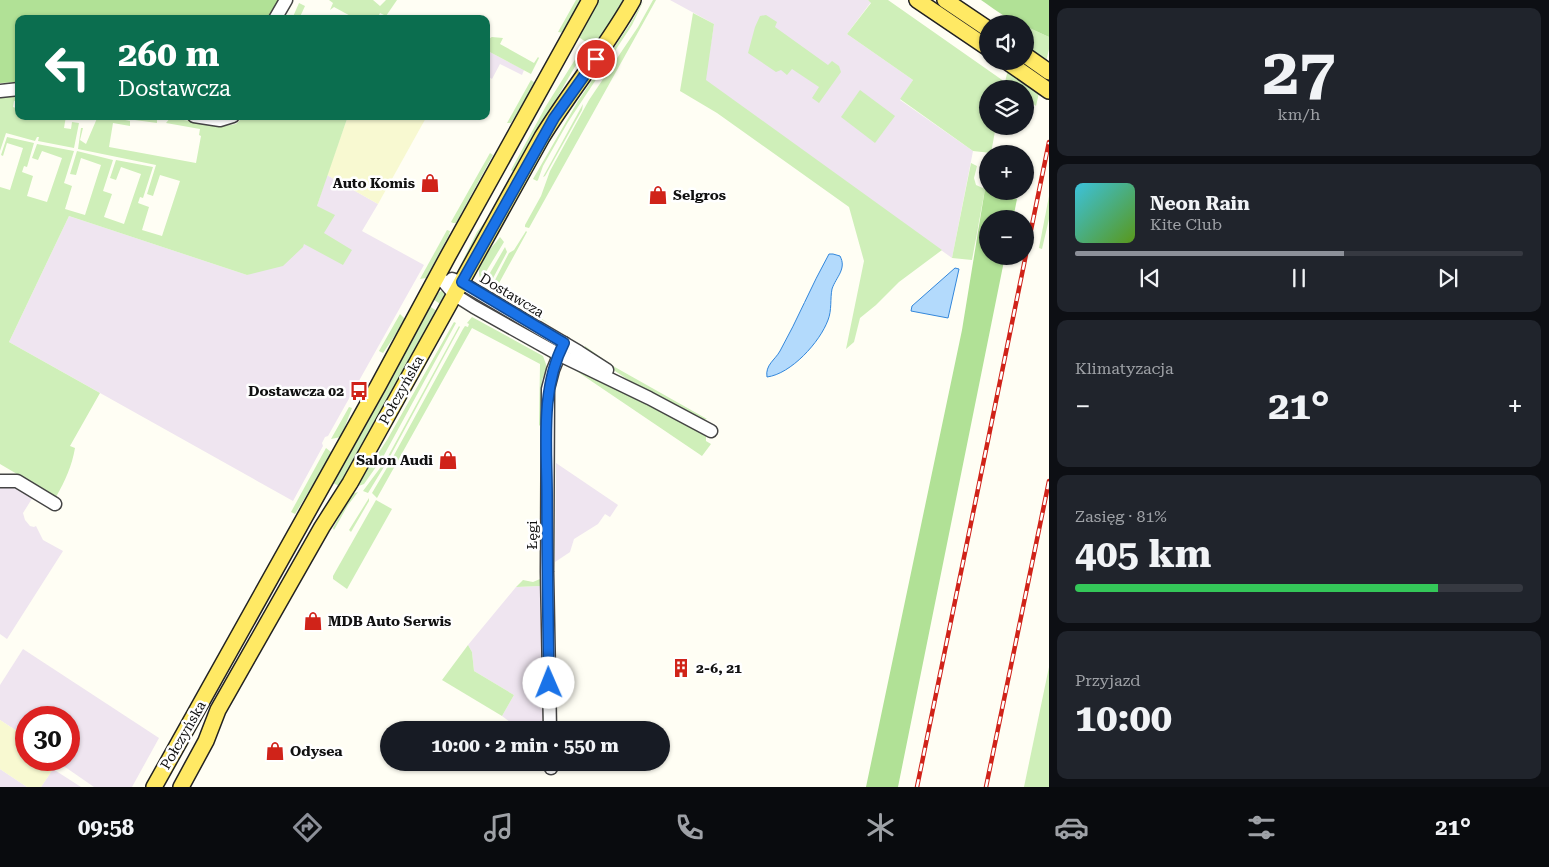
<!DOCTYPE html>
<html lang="pl">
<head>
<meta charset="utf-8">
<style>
	body { margin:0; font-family:"Roboto Serif",serif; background:#20242c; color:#f1f3f6; height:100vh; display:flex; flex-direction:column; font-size:19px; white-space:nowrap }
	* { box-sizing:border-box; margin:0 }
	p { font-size:16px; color:#9ea1a6 }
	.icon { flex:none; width:28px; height:28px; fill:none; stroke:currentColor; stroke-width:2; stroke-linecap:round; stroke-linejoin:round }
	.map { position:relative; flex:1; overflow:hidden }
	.details { display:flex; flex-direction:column; gap:8px; padding:8px; background:#0d0f14; width:500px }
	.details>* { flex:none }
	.guide { position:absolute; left:15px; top:15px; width:475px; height:105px; border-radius:10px; box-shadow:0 1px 4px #0004; background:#0b6e4f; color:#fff; overflow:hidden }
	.controls { position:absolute; left:979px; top:15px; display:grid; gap:10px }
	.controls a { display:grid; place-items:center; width:55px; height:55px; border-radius:50%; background:#171b24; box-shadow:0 1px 4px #0004; font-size:25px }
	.speed { position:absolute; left:15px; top:706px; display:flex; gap:10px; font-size:25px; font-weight:700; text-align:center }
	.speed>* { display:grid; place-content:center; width:65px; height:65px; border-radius:50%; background:#171b24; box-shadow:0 1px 4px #0004; line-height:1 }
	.speed .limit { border:8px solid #d22; background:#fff; color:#111 }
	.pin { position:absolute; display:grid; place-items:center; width:42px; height:42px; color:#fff; margin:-21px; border:2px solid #fff; border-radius:50%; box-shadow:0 1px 5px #0007 }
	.me { position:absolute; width:55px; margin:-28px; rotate:359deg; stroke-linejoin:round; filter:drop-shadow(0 0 4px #0008) }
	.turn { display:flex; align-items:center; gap:18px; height:105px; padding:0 20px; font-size:22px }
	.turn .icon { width:65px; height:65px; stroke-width:2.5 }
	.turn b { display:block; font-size:35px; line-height:42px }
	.big { font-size:38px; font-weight:700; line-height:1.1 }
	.details .widget { flex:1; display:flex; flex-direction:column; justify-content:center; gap:8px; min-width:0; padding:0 18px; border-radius:10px; background:#20242c }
	.details .dial { align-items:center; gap:0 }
	.dial b { font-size:65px; line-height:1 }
	.song { display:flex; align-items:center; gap:15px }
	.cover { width:60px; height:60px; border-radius:8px; background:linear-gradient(135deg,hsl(190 70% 55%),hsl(90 70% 35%)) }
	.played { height:5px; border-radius:2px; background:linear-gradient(90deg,#8c9099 60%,#363941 60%) }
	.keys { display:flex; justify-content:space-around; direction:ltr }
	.heat { display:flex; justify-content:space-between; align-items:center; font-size:28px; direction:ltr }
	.charge { height:8px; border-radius:4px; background:linear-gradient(90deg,#34c759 81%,#363941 0) }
	.trip { position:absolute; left:380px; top:721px; width:290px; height:50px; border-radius:25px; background:#171b24; box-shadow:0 1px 4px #0004; font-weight:700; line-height:50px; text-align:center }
	.dock { display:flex; height:80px; justify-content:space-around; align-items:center; background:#090b0e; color:#9ea1a6 }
	.dock .icon { width:35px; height:35px }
	.dock .active { color:#8c9099 }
	.dock b { font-size:22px; color:#f1f3f6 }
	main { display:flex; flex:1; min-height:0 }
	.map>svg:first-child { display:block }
	.industrial { fill:#efe5f0 }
	.farmland { fill:#f8f9d1 }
	.green { fill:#cfefb9 }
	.forest { fill:#b1e196 }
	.water { fill:#b3dafc; stroke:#3387db }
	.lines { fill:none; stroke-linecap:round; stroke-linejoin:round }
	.minor-casing { stroke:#444; stroke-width:15 }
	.major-casing { stroke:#222; stroke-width:18 }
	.minor { stroke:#fff; stroke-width:12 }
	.major { stroke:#ffe964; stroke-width:15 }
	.rail-casing { stroke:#d02319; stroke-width:4.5 }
	.rail { stroke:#fff; stroke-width:2.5; stroke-dasharray:8; stroke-linecap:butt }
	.route-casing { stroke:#114b97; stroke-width:12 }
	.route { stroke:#1a73e8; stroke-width:9 }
	.labels { text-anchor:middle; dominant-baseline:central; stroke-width:5; stroke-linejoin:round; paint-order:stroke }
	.poi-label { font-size:14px; font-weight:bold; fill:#111; stroke:#fff; text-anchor:start }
	.street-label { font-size:14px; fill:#111; stroke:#fff }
</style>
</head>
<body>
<main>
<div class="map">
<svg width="1049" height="787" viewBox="0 0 1049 787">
	<rect width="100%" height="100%" fill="#fffef4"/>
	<!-- industrial -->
	<g class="industrial">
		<polygon points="670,0 868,0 871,2 847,34 913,80 900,100 973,151 952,258 705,80 714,24"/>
		<polygon points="486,50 524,70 522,75 500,64 492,79 489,77 486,83"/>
		<polygon points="327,175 378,204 362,231 424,265 328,436 325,437 322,443 323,446 293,501 9,342 69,216 247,275 324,233 317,206"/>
		<polygon points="556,463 618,505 610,517 605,514 598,524 574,539 570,552 555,562"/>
		<polygon points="9,487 22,489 33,497 23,513 25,520 30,526 34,527 36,526 43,540 63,551 7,639 0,634 0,488"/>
		<polygon points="540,586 542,593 541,670 538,677 540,708 544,709 542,719 544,724 545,730 521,730 502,716 514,695 474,671 472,652 468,645 516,587"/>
		<polygon points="23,649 159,738 132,787 94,787 55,760 69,760 69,718 26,718 26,737 0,720 0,685"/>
		<polygon points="0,769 27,787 0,787"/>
		<polygon points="53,769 81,787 41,787"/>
	</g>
	<!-- farmland -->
	<g class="farmland">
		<polygon points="348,116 427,116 378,204 327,175"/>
		<polygon points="0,720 26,737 26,760 45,760 44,762 53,769 41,787 27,787 0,769"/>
	</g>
	<!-- green -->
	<g class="green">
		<polygon points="329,0 373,0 380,6 386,0 397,0 386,16 380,13 377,19 356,19 334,7 330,10 333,3"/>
		<polygon points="576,0 584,0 564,33 558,32"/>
		<polygon points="597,0 623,0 608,26 589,52 584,51 514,172 511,170 546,106 586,42 577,36"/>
		<polygon points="644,0 632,25 568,122 543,166 538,180 537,181 533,179 578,101 630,24"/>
		<polygon points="653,0 656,0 529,228 525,227 525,225 541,196 550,171 589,100 638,27"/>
		<polygon points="868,0 888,0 1005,82 1010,61 1025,61 1025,26 1049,37 1049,49 1036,106 1025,97 1025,89 1014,89 1006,83 1004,89 988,89 988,126 996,126 991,153 973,151 900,99 913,80 847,34 871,3"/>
		<polygon points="299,3 305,6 299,19 292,19"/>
		<polygon points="693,13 714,24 706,80 942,250 899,282 876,305 860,318 854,342 846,349 864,261 849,207 717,113 680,91"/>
		<polygon points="766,15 777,22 775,27 828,65 832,61 839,66 841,72 819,103 812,98 819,87 792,69 787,75 781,70 776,72 748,53 755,27 760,16"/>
		<polygon points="492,37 503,38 500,44 534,63 538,57 539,58 531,74 486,50 486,40"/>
		<polygon points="531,80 535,83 511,123 507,123"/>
		<polygon points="860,90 895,116 875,143 841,117"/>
		<polygon points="19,95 19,102 14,101 13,107 19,109 19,116 66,116 64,128 71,129 72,122 79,123 74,148 38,141 39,137 37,137 35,141 6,133 0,151 0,97"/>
		<polygon points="583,104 582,110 545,176 543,177"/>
		<path d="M98 116H131V119L115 117V118L130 121V126L113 123 109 147 196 163 201 136 199 135 200 129 166 123 170 118 224 126 236 124 244 116H348L317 206 335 215 324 233 352 250 343 265 304 244 303 247 283 266 247 275 69 216 9 342 100 393 70 446 75 448C72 466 65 481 56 497L0 464V187L10 190 23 148 7 143 3 156 1 155 7 137 34 143 27 167 24 166 22 172 33 176 27 196 47 202 62 158 42 151 38 160 32 158 37 144 74 151 64 183 72 186 65 209 85 215 101 165 81 158 76 175 70 174 77 151 113 160 103 191 112 194 104 217 124 224 141 174 121 167 116 180 110 178 116 160 153 167 143 198 140 197 138 203 149 207 142 230 162 236 180 181 160 175 153 196 147 194 156 165 78 149 81 128H83L80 140 86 144Z"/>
		<polygon points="136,116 157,117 157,123 135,120"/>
		<polygon points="490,153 493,155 456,223 453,223 451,222"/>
		<polygon points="971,163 977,166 974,178 976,185 985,189 972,260 952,258"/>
		<polygon points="1049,196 1049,219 1042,249 1039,248"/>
		<polygon points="489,217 460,269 458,270 477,232"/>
		<polygon points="447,230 450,231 449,235 426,278 420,279"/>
		<polygon points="526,231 527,232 498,285 495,284 495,280 509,253 514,250"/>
		<path d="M500 237 504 242 481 280C473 265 491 249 500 237Z"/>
		<polygon points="505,247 507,252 492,280 487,278"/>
		<polygon points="493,286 551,325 490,288"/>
		<polygon points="443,290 446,294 440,304 433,299 438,293"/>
		<polygon points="429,306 437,311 339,486 333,483 399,363"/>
		<polygon points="400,314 404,318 404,322 383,353 379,351"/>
		<polygon points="472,317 543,356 547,367 542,380 541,424 539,426 540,364 472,328 377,498 372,493 388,466 463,329 465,326 468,327 469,324 467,323"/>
		<polygon points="454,322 456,323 383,457 364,484 356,487 387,440"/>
		<polygon points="459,326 460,327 387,462 368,493 363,491 386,460"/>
		<path d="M585 346 613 366 707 419C686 423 605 364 584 349Z"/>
		<polygon points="573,365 623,389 706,436 706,441 711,444 702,456 572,368"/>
		<polygon points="349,407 352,408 341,437 331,439"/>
		<polygon points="326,448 331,452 331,455 295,514 291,512"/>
		<polygon points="358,492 348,505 334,530 333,528 352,494"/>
		<polygon points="369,498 369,501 351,532 349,530"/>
		<polygon points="376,500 392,509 347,589 333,579 333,576"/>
		<polygon points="540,579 540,586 516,587 523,580 533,582"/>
		<polygon points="468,645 472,652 474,671 514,695 502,716 442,680"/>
		<polygon points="1049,667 1049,787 1024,787"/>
	</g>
	<!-- forest -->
	<g class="forest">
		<polygon points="0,0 281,0 268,19 19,19 19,82 0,83"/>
		<path d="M981 0H1049V37L1025 26V24C1012 24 992 7 981 0Z"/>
		<polygon points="985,189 988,191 1017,199 1013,219 988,219 988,256 1005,256 898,787 866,787 962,330"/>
	</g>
	<!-- water -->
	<g class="water">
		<path d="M829 254H833L840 256C847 269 836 277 832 289 830 299 832 310 828 320 820 342 791 374 767 377 765 365 775 360 780 351 798 319 811 286 829 254Z"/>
		<polygon points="955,268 959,269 948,318 911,311 912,306"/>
	</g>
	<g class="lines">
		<!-- minor casing -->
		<g class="minor-casing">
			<g id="minor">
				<polyline points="275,19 286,0"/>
				<polyline points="0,91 19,89"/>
				<polyline points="194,116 220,120 233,116"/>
				<polyline points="438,275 455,295 474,307 558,354 649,398 711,431"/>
				<polyline points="452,279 462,283 579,352 607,370"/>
				<polyline points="0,481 17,481 55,504"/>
				<polyline points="550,730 547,572 548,389 553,370 564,343"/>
				<polyline points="551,762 551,768"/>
			</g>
		</g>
		<!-- major casing -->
		<g class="major-casing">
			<g id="major">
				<polyline points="917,0 988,48"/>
				<polyline points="945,0 988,29"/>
				<polyline points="1025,55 1049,72"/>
				<polyline points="1006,61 1049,91"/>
				<polyline points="154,787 378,386 448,256 590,0"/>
				<path d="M181 787 206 741 218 710 322 527 350 483 542 137C571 90 606 48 633 0"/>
			</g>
		</g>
		<!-- minor -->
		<use href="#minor" class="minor"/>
		<!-- major -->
		<use href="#major" class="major"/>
		<!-- rail casing -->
		<g class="rail-casing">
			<g id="rail">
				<polyline points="917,787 1049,142"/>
				<polyline points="986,787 1049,481"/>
			</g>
		</g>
		<!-- rail -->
		<use href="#rail" class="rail"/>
	</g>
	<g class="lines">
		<!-- route casing -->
		<g class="route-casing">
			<path id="route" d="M549 683C548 621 547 559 547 496 547 446 540 389 564 343L462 282 554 118 596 59"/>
		</g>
		<!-- route -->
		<use href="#route" class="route"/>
	</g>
	<!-- icons -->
	<defs>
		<g id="shop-bare" transform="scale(1.5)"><path d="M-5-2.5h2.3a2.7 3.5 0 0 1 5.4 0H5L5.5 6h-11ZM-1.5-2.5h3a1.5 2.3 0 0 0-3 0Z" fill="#d02319" stroke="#fff" stroke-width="2.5" paint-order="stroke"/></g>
		<g id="bus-bare" transform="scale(1.5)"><path d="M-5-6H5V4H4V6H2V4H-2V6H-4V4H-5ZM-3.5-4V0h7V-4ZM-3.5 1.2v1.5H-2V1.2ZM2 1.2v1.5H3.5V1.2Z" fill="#d02319" stroke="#fff" stroke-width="2.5" paint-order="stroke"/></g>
		<g id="building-bare" transform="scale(1.5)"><path d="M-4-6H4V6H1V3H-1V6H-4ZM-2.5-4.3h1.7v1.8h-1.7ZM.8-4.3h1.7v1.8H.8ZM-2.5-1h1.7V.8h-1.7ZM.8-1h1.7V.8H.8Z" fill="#d02319" stroke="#fff" stroke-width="2.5" paint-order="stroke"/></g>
	</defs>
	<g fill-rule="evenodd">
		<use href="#shop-bare" x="430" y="183"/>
		<use href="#shop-bare" x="658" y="195"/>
		<use href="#bus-bare" x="359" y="391"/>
		<use href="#shop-bare" x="448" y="460"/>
		<use href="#shop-bare" x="313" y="621"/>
		<use href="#building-bare" x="681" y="668"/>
		<use href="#shop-bare" x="275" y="751"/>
	</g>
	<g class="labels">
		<!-- poi labels -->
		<g class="poi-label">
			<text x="415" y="183" text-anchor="end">Auto Komis</text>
			<text x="673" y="195">Selgros</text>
			<text x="344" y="391" text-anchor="end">Dostawcza 02</text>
			<text x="433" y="460" text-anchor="end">Salon Audi</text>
			<text x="328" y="621">MDB Auto Serwis</text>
			<text x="696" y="668">2-6, 21</text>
			<text x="290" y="751">Odysea</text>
		</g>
		<!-- street labels -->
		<g class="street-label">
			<text transform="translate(512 295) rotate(31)">Dostawcza</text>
			<text transform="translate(401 390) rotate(-61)">Połczyńska</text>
			<text transform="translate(532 535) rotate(-90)">Łęgi</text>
			<text transform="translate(183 735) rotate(-60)">Połczyńska</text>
		</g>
	</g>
</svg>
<div class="controls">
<a><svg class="icon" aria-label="sound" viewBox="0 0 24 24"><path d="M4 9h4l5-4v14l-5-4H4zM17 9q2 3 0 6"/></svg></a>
<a><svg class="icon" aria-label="layers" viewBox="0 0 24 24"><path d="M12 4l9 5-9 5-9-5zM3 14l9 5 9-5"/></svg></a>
<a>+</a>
<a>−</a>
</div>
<div class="speed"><div class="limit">30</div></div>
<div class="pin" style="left:596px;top:59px;background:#d93025"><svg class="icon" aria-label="arrive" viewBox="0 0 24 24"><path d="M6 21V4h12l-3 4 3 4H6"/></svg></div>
<svg class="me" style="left:549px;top:683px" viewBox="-20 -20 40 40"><circle r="19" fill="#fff"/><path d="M0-13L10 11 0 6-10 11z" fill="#1a73e8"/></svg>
<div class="trip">10:00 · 2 min · 550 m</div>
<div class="guide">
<div class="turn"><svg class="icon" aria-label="left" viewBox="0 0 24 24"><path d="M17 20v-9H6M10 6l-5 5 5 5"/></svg><div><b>260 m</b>Dostawcza</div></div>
</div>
</div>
<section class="details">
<div class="widget dial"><b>27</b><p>km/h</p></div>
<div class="widget">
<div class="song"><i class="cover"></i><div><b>Neon Rain</b><p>Kite Club</p></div></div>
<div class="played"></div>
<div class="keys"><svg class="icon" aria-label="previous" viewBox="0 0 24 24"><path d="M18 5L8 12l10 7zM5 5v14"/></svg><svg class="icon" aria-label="pause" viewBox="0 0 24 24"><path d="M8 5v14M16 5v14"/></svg><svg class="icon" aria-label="next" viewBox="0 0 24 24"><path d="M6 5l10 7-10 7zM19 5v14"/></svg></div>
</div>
<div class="widget"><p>Klimatyzacja</p>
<div class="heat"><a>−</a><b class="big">21°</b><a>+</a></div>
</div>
<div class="widget"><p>Zasięg · 81%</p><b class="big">405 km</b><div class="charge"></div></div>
<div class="widget"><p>Przyjazd</p><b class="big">10:00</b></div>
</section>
</main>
<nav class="dock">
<b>09:58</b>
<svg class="icon active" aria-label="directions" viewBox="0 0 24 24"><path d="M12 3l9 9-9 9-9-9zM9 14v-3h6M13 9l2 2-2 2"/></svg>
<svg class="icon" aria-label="music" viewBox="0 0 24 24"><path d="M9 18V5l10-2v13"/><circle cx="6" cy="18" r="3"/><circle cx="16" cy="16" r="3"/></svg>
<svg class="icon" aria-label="phone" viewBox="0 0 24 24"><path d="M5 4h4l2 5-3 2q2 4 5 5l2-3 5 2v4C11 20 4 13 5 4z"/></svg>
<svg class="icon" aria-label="climate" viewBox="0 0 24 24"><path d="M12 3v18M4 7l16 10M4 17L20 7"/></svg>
<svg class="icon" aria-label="car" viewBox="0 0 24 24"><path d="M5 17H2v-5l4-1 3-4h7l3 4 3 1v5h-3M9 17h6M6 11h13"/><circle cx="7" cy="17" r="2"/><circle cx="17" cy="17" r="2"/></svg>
<svg class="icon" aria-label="filters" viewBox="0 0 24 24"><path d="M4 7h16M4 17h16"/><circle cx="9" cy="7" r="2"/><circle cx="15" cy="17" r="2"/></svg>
<b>21°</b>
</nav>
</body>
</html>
